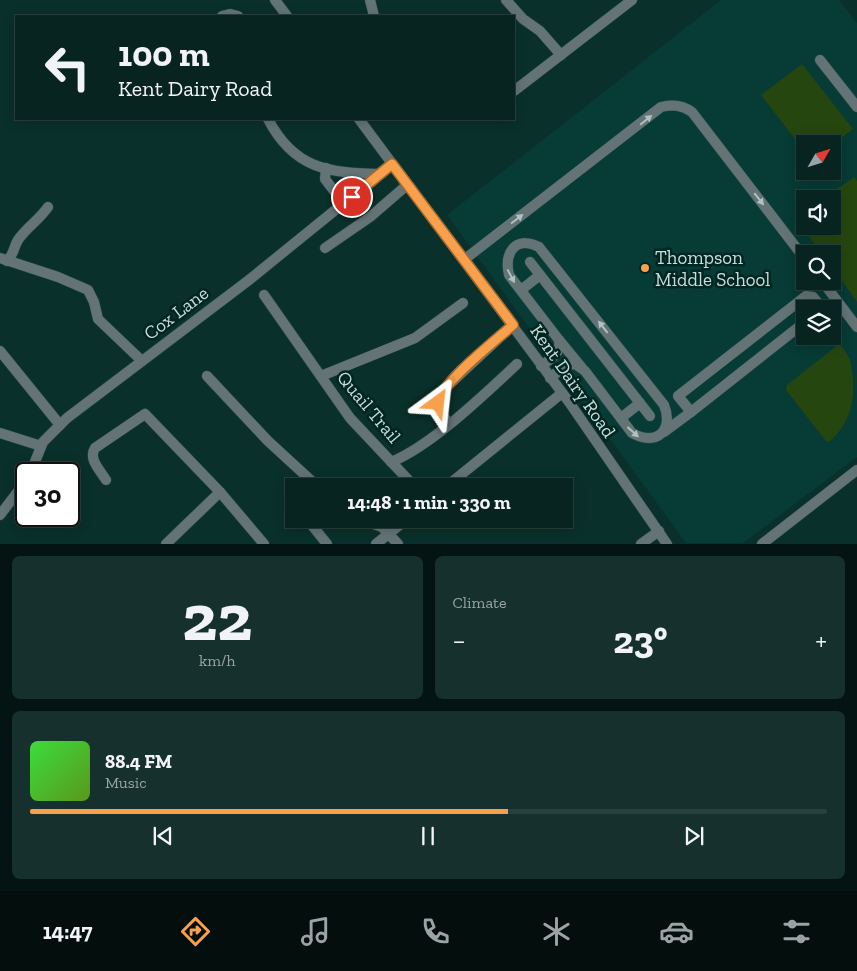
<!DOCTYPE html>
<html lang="en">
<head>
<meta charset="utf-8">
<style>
	body { margin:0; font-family:"Zilla Slab",serif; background:#16302d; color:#f1f3f6; height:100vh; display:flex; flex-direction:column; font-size:19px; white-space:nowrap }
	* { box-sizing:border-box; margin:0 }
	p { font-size:16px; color:#98a4a5 }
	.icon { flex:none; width:28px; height:28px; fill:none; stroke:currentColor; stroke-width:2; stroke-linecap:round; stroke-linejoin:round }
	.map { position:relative; height:544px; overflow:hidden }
	.drawer { display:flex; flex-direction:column; gap:12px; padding:12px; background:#041412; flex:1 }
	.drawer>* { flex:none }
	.top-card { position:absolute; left:15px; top:15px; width:500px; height:105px; border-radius:0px; box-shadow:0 2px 12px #0003,0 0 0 1px #29413e; background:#082420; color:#f1f3f6; overflow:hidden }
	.needle { width:32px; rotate:51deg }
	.controls { position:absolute; left:796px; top:135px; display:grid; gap:10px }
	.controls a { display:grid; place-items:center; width:45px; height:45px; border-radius:0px; background:#082420; box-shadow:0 2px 12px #0003,0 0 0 1px #29413e; font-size:25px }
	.speed { position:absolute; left:15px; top:462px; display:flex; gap:10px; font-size:25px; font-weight:700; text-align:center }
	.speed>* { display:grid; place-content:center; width:65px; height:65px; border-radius:50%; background:#082420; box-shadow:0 2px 12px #0003,0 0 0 1px #29413e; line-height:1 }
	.speed .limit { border:2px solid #111; border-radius:8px; background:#fff; color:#111 }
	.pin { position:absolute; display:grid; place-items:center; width:42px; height:42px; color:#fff; margin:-21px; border:2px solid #fff; border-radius:50%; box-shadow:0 1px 5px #0007 }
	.me { position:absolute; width:55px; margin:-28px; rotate:30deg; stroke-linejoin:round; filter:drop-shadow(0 0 4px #0008) }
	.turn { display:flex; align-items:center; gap:18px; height:105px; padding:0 20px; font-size:22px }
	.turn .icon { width:65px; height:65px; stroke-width:2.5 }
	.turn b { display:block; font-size:35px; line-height:42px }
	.big { font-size:38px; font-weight:700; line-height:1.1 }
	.drawer .widget { flex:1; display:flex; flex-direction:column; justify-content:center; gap:8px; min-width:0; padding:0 18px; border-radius:8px; background:#16302d }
	.drawer .dial { align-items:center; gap:0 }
	.dial b { font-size:65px; line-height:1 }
	.song { display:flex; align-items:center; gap:15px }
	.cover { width:60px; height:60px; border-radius:8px; background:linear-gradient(135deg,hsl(120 70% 55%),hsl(90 70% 35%)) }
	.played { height:5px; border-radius:2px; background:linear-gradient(90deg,#f8a04b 60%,#29413e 60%) }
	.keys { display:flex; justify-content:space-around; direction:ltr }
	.heat { display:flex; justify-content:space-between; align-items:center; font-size:28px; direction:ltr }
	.drawer .tiles { flex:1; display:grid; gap:12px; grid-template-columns:1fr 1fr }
	.widget:last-child { grid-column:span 2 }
	.trip { position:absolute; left:285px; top:478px; width:288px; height:50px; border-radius:0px; background:#082420; box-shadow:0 2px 12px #0003,0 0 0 1px #29413e; font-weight:700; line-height:50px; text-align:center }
	.tabs { display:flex; height:80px; justify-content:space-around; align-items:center; background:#030e0d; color:#98a4a5 }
	.tabs .icon { width:35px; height:35px }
	.tabs .selected { color:#f8a04b }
	.tabs b { font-size:22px; color:#f1f3f6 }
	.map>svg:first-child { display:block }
	.built { fill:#073b35; fill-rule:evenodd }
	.garden { fill:#264610 }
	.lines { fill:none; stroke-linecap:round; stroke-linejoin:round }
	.minor-casing { stroke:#284c47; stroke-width:11 }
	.minor { stroke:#647476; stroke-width:10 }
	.oneway { fill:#afc2c0 }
	.route-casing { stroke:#a16831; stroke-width:12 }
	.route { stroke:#f8a04b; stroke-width:9 }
	.poi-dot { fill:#f8a04b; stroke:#002622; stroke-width:2 }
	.labels { text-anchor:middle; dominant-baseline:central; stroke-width:5; stroke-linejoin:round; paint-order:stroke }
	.poi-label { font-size:19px; fill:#c8dcd8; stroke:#002622; text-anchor:start }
	.street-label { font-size:19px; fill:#c8dcd8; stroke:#002622 }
</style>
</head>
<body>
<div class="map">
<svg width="857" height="544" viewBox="0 0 857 544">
	<rect width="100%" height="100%" fill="#0a302b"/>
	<!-- built -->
	<path class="built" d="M721 0H839L857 23V457L743 543H686L447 215ZM805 144H832V171H805ZM805 199H832V226H805ZM805 254H832V281H805ZM805 309H832V336H805Z"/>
	<!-- garden -->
	<g class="garden">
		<polygon points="802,64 853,129 833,144 805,144 805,152 761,95"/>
		<polygon points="854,177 857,181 857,302 833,268 832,254 822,254 796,219 805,212 805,226 832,226 832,199 823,199"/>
		<path d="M838 345C844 347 847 354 850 360 857 392 854 420 829 442L826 441 786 390 787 385Z"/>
	</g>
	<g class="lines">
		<!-- minor casing -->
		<g class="minor-casing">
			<g id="minor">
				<polyline points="275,0 287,16"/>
				<polyline points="370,0 374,16"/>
				<polyline points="506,0 523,19 540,31 561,55"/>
				<polyline points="222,16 230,14 238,16"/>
				<polyline points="820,60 857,107"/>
				<polyline points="514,91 632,0"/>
				<path d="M268 119C294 169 328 173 381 174"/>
				<polyline points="359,119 569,402 667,544"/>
				<polyline points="326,168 325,179 344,204"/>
				<polyline points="325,248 370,217 407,185"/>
				<polyline points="0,258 58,277 88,290 94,302 98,319 142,361"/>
				<path d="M465 259 661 107C673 104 682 105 692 112L805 259"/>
				<path d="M7 261C15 253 13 248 18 240 26 228 39 220 48 207"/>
				<polyline points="530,262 650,416"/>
				<polyline points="822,281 857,327"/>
				<polyline points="521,290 540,275"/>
				<polyline points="264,295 350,418 414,486"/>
				<polyline points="805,322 691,412 678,396 806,296 813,297 822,308"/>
				<polyline points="559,340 582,368"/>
				<polyline points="0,351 60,425"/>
				<path d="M541 366C552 358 561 354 559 340L509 275C504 253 515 235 539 247L664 405C674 430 657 447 632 433L585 371 575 364 566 365 550 378"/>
				<polyline points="207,376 268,441 317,486"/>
				<polyline points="321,376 415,338 463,303"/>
				<polyline points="621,418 640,403"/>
				<polyline points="448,423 439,409 440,393 513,325"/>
				<polyline points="664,432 691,412"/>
				<polyline points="0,433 41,446"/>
				<path d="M391 462C431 446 485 394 517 364"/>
				<polyline points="30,474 43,442 67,418 249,280 392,164"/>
				<path d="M106 480C100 470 88 459 95 448L145 414 220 492 264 544"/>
				<polyline points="447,486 562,393"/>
				<polyline points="291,497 294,501"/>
				<polyline points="0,515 26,481"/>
				<polyline points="307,519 327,544"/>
				<polyline points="360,519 382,527 398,544"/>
				<polyline points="166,544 220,492"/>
				<polyline points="376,544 407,519"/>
				<polyline points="641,544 659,531"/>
				<polyline points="762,544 857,470"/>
			</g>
		</g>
		<!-- minor -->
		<use href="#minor" class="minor"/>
	</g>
	<!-- one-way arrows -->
	<defs><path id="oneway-solid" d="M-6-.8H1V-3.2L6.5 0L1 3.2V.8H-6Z" transform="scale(1.25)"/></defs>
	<g class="oneway">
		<use href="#oneway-solid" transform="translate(646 120) rotate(-39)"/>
		<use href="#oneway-solid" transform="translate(759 199) rotate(52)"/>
		<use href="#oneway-solid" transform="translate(517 219) rotate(-37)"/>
		<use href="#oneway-solid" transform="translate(511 276) rotate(62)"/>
		<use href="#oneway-solid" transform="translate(603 327) rotate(-128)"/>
		<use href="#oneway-solid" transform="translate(633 432) rotate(42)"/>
	</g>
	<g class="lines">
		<!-- route casing -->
		<g class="route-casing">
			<path id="route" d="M352 197 392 164 513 325C496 340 440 384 438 403"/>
		</g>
		<!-- route -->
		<use href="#route" class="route"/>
	</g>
	<!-- markers -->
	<circle class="poi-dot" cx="645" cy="268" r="5"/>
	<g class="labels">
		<!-- poi labels -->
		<g class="poi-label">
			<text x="655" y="257">Thompson<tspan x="655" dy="22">Middle School</tspan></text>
		</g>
		<!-- street labels -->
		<g class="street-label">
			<text transform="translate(176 313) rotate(-37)">Cox Lane</text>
			<text transform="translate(573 381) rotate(55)">Kent Dairy Road</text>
			<text transform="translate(369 407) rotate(50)">Quail Trail</text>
		</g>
	</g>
</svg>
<div class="controls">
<a><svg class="needle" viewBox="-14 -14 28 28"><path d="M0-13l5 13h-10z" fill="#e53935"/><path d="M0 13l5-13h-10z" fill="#98a4a5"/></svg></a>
<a><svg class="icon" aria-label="sound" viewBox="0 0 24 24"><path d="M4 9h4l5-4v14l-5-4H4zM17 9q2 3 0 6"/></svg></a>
<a><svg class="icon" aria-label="search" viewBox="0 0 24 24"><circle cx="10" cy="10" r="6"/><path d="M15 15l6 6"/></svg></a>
<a><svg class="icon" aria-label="layers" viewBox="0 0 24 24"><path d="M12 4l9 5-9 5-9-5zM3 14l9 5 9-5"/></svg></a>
</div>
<div class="speed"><div class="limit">30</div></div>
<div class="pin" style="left:352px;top:197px;background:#d93025"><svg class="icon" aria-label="arrive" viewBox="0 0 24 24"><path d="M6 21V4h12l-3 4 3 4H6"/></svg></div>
<svg class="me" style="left:438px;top:403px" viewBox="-20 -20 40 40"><path d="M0-17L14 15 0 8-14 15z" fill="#f8a04b" stroke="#fff" stroke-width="4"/></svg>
<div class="trip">14:48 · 1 min · 330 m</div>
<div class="top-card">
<div class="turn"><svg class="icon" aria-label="left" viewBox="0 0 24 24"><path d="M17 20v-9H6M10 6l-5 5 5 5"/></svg><div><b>100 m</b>Kent Dairy Road</div></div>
</div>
</div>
<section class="drawer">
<div class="tiles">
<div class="widget dial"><b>22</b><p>km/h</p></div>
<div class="widget"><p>Climate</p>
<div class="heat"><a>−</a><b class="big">23°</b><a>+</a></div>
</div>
<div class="widget">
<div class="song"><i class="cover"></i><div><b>88.4 FM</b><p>Music</p></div></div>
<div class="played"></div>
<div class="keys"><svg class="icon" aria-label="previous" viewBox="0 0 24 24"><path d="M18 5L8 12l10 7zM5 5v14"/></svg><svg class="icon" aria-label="pause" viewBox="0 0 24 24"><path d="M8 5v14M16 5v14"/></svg><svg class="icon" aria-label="next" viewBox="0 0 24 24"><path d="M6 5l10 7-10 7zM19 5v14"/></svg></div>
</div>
</div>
</section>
<nav class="tabs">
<b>14:47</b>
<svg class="icon selected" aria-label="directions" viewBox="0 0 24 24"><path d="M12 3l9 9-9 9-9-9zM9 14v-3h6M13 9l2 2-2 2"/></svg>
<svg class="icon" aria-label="music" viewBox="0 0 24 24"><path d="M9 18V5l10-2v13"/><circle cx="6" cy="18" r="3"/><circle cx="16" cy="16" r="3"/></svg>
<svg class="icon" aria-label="phone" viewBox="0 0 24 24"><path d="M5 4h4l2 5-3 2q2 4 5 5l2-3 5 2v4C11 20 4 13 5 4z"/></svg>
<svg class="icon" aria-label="climate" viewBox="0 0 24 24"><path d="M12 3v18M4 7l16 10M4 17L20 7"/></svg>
<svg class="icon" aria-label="car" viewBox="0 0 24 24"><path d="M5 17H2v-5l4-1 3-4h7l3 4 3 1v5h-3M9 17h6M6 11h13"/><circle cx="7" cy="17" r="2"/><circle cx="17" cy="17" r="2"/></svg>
<svg class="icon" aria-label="filters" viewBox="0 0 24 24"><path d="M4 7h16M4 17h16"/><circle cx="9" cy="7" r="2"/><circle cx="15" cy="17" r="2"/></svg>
</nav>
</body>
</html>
